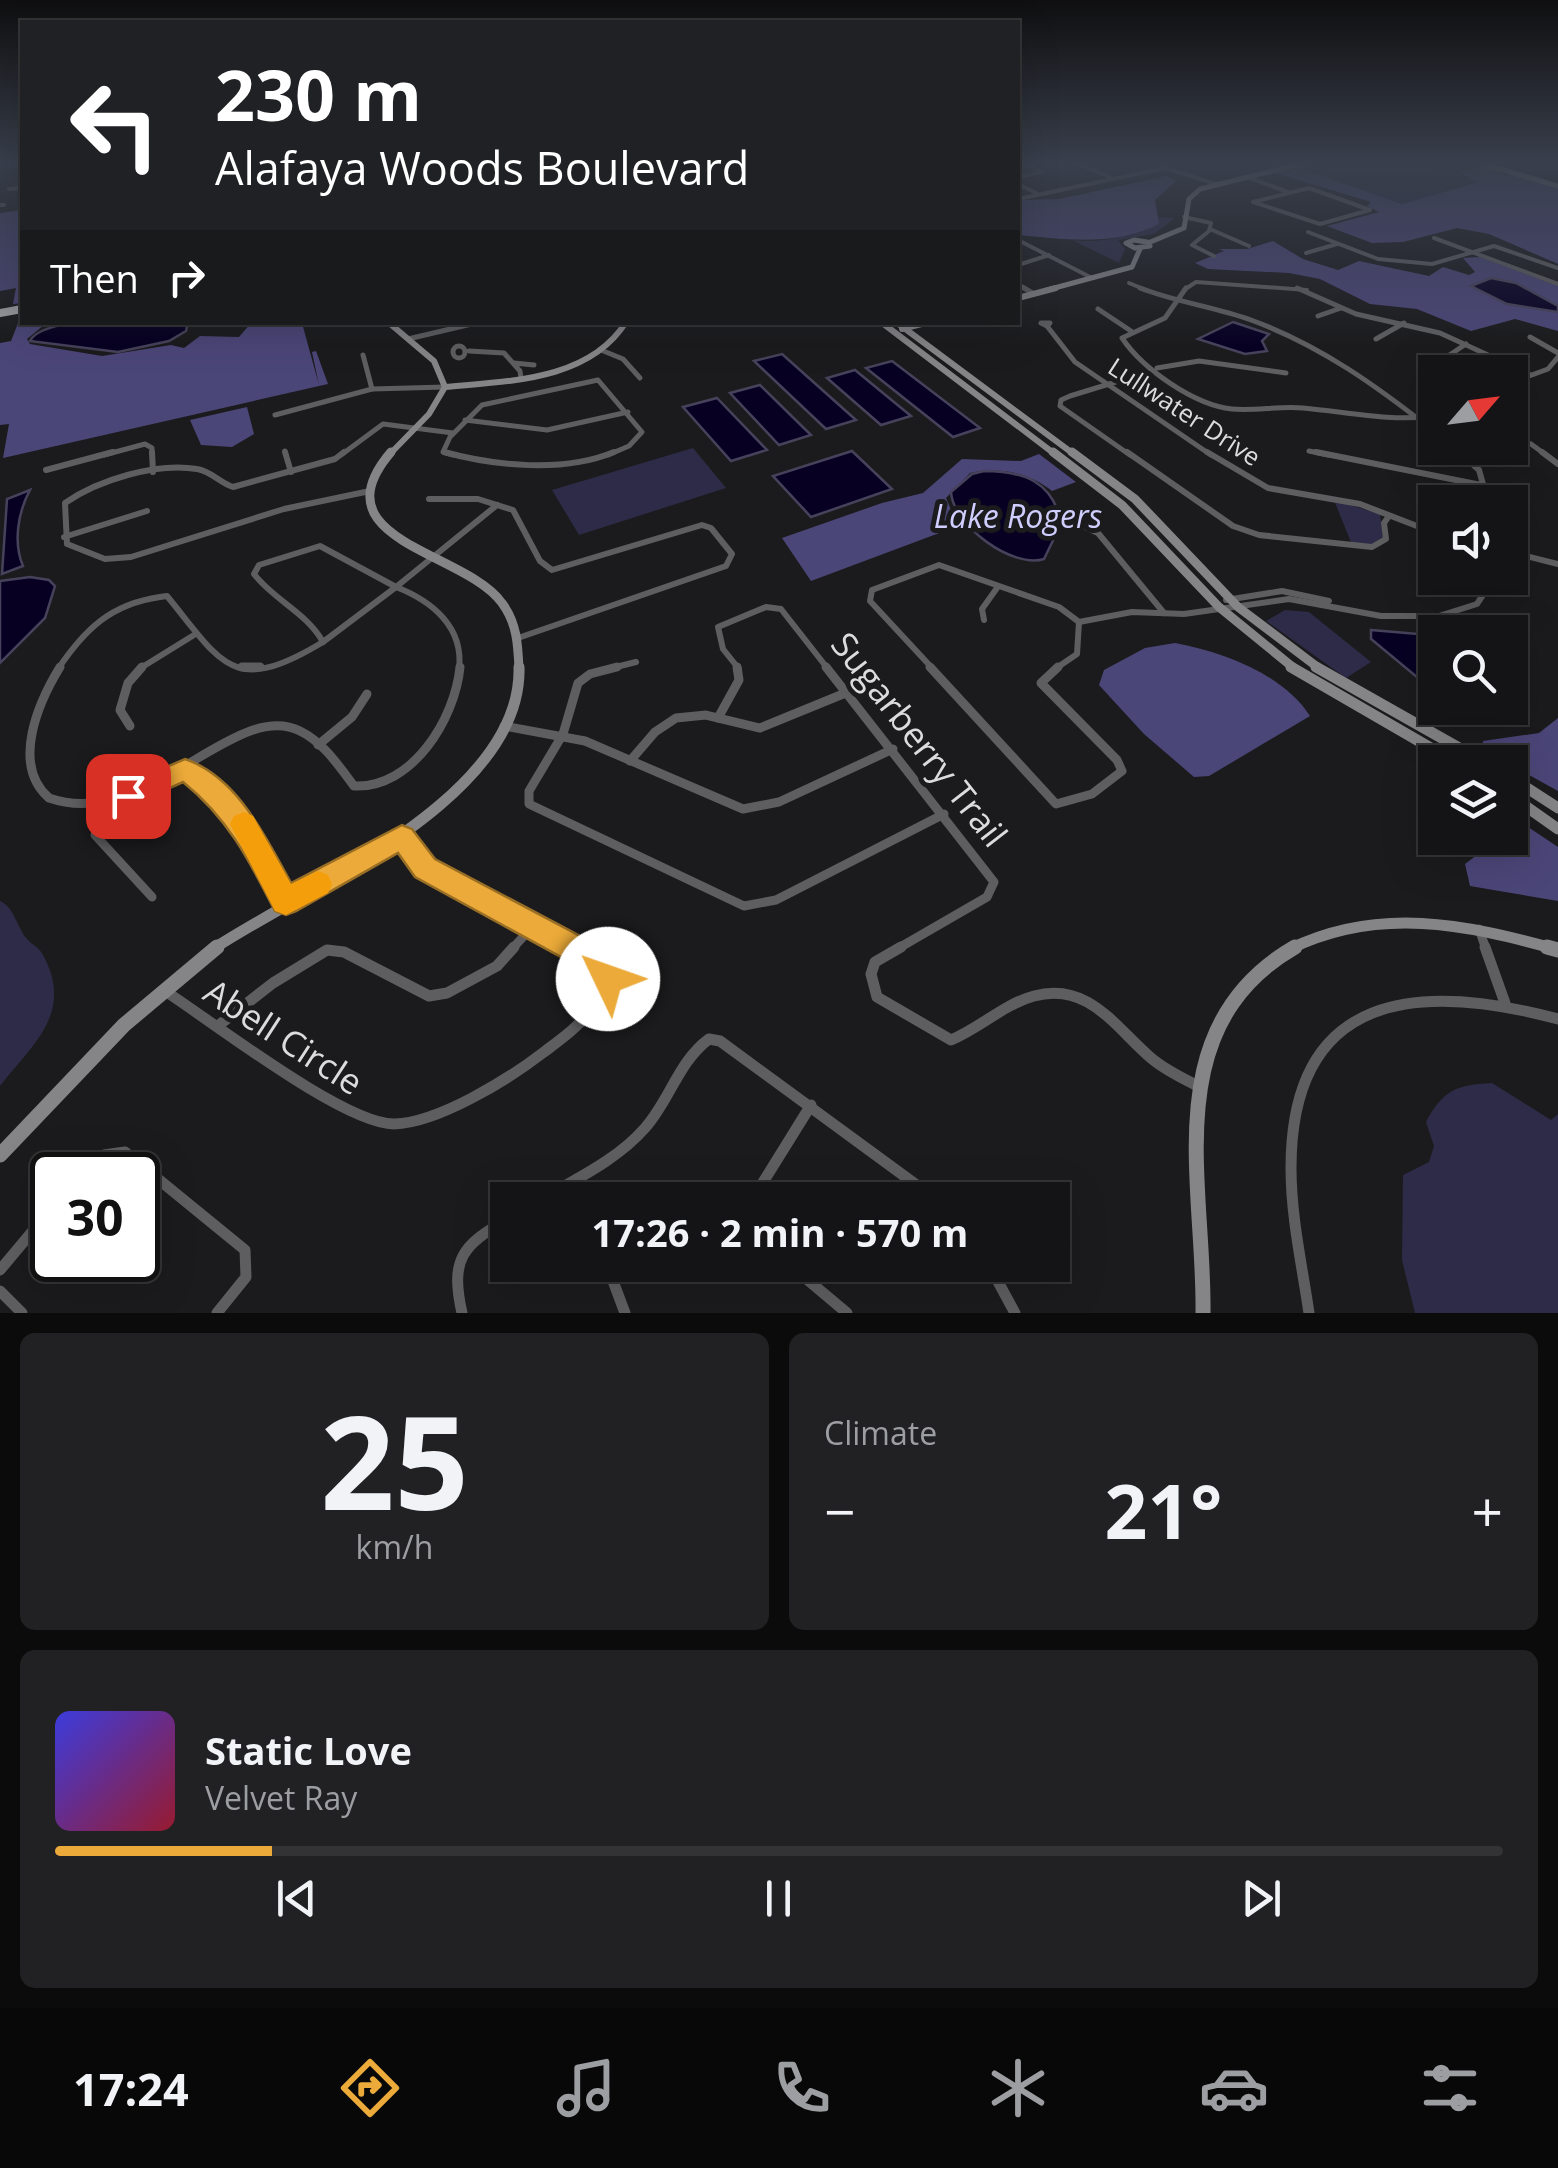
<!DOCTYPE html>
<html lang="en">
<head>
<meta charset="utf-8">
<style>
	body { margin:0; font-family:"Open Sans",sans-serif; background:#212123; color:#f1f3f6; height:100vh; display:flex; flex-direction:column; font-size:38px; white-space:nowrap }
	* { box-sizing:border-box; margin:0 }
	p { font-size:32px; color:#9d9ea1 }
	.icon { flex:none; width:55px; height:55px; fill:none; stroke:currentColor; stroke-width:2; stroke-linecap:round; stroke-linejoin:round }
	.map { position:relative; height:1313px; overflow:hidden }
	.drawer { display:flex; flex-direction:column; gap:20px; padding:20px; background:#0b0b0c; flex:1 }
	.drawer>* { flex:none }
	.guide { position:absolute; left:20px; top:20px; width:1000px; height:305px; border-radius:0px; box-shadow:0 10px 40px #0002,0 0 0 2px #333335; background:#202124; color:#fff; overflow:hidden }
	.needle { width:65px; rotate:62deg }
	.fabs { position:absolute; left:1418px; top:355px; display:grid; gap:20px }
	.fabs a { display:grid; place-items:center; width:110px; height:110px; border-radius:0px; background:#141416; box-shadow:0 10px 40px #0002,0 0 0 2px #333335; font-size:50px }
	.speed { position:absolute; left:30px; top:1152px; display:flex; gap:20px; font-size:50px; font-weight:700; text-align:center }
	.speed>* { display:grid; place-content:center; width:130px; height:130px; border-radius:50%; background:#141416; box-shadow:0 10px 40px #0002,0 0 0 2px #333335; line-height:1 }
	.speed .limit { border:5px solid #111; border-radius:15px; background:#fff; color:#111 }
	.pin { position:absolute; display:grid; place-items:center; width:85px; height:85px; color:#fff; margin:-42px; border-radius:20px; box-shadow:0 5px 15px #0006 }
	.me { position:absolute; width:110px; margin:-55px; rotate:312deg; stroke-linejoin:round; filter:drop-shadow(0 0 8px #0008) }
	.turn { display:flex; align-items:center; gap:35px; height:210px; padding:0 30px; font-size:45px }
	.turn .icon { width:130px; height:130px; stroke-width:2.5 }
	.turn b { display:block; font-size:70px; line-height:85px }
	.then { display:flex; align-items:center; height:95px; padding:0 30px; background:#0003; gap:20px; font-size:38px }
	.big { font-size:75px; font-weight:700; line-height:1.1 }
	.drawer .tile { flex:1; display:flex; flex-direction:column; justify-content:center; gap:15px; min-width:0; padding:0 35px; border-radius:15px; background:#212123 }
	.drawer .dial { align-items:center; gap:0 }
	.dial b { font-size:130px; line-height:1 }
	.song { display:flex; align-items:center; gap:30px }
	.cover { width:120px; height:120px; border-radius:15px; background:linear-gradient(135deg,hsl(240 70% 55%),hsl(350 70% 35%)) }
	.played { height:10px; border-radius:5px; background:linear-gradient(90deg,#ebaa39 15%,#333335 15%) }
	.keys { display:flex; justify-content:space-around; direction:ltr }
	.heat { display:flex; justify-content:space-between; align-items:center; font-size:55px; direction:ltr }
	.drawer .tiles { flex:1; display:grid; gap:20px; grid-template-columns:1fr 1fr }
	.tile:last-child { grid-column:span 2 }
	.trip { position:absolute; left:490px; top:1182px; width:580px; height:100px; border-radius:0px; background:#141416; box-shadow:0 10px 40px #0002,0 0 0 2px #333335; font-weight:700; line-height:100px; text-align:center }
	.tab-bar { display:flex; height:160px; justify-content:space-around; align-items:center; background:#080809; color:#9d9ea1 }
	.tab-bar .icon { width:70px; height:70px }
	.tab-bar .selected { color:#ebaa39 }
	.tab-bar b { font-size:45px; color:#f1f3f6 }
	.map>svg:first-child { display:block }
	.green { fill:#2d2b47 }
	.forest { fill:#4b4678 }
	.water { fill:#070023; stroke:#47425b; stroke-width:2.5 }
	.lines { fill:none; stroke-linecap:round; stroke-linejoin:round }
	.street-far4 { stroke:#5e5e60; stroke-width:4 }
	.street-far3 { stroke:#5e5e60; stroke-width:5 }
	.street-far2 { stroke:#5e5e60; stroke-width:6 }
	.street-far1 { stroke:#5e5e60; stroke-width:9 }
	.street { stroke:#5e5e60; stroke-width:11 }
	.secondary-far4 { stroke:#858587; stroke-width:5 }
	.secondary-far3 { stroke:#858587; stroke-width:6 }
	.secondary-far2 { stroke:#858587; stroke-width:9 }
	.secondary-far1 { stroke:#858587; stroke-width:11 }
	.secondary { stroke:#858587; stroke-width:15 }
	.primary { stroke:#a3a3a6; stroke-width:8 }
	.route { fill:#ebaa39; stroke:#996e25; stroke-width:2.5 }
	.slow { fill:#f59e0b }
	.labels { text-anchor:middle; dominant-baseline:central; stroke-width:10; stroke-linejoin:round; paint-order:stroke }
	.far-street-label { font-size:25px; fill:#dcdcde; stroke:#1b1b1d }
	.water-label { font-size:32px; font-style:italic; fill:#d0cefe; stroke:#1b1b1d }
	.near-street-label { font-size:35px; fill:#dcdcde; stroke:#1b1b1d }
</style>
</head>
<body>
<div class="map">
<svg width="1558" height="1313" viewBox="0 0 1558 1313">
	<rect width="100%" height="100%" fill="#1b1b1d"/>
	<!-- green -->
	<g class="green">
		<polygon points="1309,163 1421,163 1480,181 1402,204 1300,168"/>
		<path d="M1158 217 1175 218 1154 234 1118 240 1125 249 1119 263 1072 240C1097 244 1136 236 1158 224Z"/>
		<polygon points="693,448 726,488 579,535 552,490"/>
		<polygon points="1334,500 1380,514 1383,538 1369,546 1352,545"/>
		<polygon points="1285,610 1309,612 1371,662 1346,678 1266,621"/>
		<path d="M0 901C15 908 16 926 27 939 32 945 39 947 43 955 74 1012 34 1043 0 1086Z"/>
		<path d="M1492 1083 1551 1120 1558 1114V1313H1415L1402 1260 1403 1175 1429 1162 1434 1146 1426 1122C1443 1090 1456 1085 1492 1083Z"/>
	</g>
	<!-- forest -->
	<g class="forest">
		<polygon points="1488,165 1504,175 1518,174 1558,186 1558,264 1489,234 1457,228 1403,242 1372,243 1327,226 1379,212 1367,206 1371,202 1275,173 1300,168 1402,204 1478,182 1460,173"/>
		<path d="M1167 176 1176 181 1155 200 1159 224C1114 247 1063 239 1018 235V200L1059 199Z"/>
		<polygon points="22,210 22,303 13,304 16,288 0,291 0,213"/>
		<polygon points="1273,241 1303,259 1338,270 1359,261 1429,276 1443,267 1469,275 1475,272 1463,258 1480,257 1558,286 1558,331 1515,319 1471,331 1417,309 1370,304 1320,279 1289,273 1208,269 1195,263 1224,251 1219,249 1247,249"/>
		<polygon points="22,313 22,322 61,323 44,325 27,339 30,344 102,356 171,345 184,348 200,336 239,337 251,323 302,323 319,385 312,352 316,351 328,384 3,458 9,424 0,425 0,343 11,341"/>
		<polygon points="247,407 254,434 232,447 201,445 190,420"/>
		<path d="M1039 454 1076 482 1052 491C1028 472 1000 467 970 473L946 498 958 526 811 581 782 538 882 503 923 493 962 459 1021 461Z"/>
		<path d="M1175 643C1223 652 1283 674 1310 716L1209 776 1194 777 1144 734 1099 685 1104 670 1145 648Z"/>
		<polygon points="1558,718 1558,791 1482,749 1483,741 1539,733"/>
		<polygon points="1528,827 1558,847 1558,901 1470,886 1465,864 1493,843"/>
	</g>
	<!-- water -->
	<g class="water">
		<polygon points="1491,278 1516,283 1558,306 1558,312 1507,304 1471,286"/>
		<path d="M188 322 186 331 169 341 118 352 30 341C44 313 157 322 188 322Z"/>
		<polygon points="1233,322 1269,334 1262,341 1267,351 1245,354 1198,339"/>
		<polygon points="782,354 856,420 826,429 754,361"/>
		<polygon points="892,361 980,428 953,437 866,368"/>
		<polygon points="855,370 911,416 881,425 827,378"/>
		<polygon points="760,385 811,435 779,445 730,393"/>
		<polygon points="717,398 767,450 731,461 683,407"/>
		<polygon points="852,451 892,489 811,517 773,476"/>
		<path d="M984 471C1024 471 1054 482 1061 524L1044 559C1012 569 953 525 951 492L972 474Z"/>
		<path d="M30 490C18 512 13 543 23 566L2 574 7 499Z"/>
		<polygon points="30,577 49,580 55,586 45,618 0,663 0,581"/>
		<polygon points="1371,630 1418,634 1435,644 1435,692 1371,639"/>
	</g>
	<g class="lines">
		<!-- street-far4 -->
		<g class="street-far4">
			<polyline points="1022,163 1042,172"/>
			<polyline points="1076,163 1110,177"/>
			<polyline points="1018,177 1042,172"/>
			<polyline points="1247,177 1288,192"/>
			<polyline points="1018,184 1038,194"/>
			<polygon points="1309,188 1370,210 1320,224 1253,202"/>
			<polyline points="9,189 22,188"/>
			<polyline points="1018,199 1165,168 1216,184"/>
			<polyline points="0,205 4,205"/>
			<polyline points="1184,217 1211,223 1209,231 1192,245 1214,256"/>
			<polyline points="1210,229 1249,246"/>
			<polyline points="1308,232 1378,259 1432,264 1494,246 1558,268"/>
			<polyline points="1434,238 1558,284"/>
			<polyline points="1018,240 1092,278"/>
			<polyline points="1306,253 1337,244"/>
			<polyline points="1018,265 1049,255"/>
			<polyline points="1129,283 1146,290"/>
			<polyline points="1018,284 1028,290"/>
			<polyline points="1184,290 1196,282 1307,290"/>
		</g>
		<!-- street-far3 -->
		<g class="street-far3">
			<polyline points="1024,288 1034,294"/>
			<path d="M1140 288C1176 302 1215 307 1251 320 1320 345 1378 387 1435 432"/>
			<path d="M1186 288 1165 318 1122 338C1143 369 1194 405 1232 409 1255 411 1279 406 1303 408 1348 412 1389 422 1435 416"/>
			<polyline points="1297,288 1356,314 1440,333 1529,374"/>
			<polyline points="1098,309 1131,331"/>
			<polyline points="1318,316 1341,308"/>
			<polygon points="1041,323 1050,323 1047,326"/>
			<polyline points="1047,326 1075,362 1211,455"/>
			<polyline points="1530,337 1558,353"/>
			<polyline points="408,339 480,322"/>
			<polyline points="1376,339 1404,323"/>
			<circle cx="459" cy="352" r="6"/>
			<polyline points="601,350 623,359 640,378"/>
			<polyline points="469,351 504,353 520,371 521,379"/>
			<polyline points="363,355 372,389"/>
			<polyline points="514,363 534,365"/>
			<polyline points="1157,368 1199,361 1286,373"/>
			<polyline points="1427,370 1466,344"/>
			<polyline points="1510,383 1548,369 1558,357"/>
			<polyline points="275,415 372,389 445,387"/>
			<polyline points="465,420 547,430 628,412"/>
			<polyline points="1531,444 1546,455"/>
			<polyline points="1454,448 1462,455"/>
			<polyline points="285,451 286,455"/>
			<polyline points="1309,451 1328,455"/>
			<polyline points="104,455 145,444 152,448 152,455"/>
			<polyline points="341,455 383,424 453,433"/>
			<polyline points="453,455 443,452 450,437 482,405 598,380 642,432 629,446 608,455"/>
			<polyline points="1130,455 1060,406 1061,400 1070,396 1132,377"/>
		</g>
		<!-- street-far2 -->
		<g class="street-far2">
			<polyline points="152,452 153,472"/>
			<polyline points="285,452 291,472"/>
			<path d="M344 452 335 459 233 487C220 483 211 471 197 469 157 462 98 480 65 503L67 544 105 559 131 557 284 509 370 491"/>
			<path d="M444 452C495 466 564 473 614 452"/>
			<polyline points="1127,452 1233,526 1259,535 1372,547 1386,539 1384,523 1389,516"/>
			<polyline points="1207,452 1268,488 1360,504 1435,533"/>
			<polyline points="1316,452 1486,486"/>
			<polyline points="1459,452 1479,470 1488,502"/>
			<polyline points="1542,452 1558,464"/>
			<polyline points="46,470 113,452"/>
			<polyline points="429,499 478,499 513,510 540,561 552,570 702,525 711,528 732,554 726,566 518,638"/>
			<polyline points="1087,528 1098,533 1164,613"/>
			<polyline points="64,537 147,511"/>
			<polyline points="1510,552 1558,564"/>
			<path d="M396 587C432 601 464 627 459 669"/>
			<polyline points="396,587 497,505"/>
			<polyline points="1226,600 1282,591 1329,601"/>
			<polyline points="984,620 982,609 997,588"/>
			<polyline points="1079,622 1132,612 1184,614 1289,599 1381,616 1439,616 1477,604 1494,578"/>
			<path d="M323 642C307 613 274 600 254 574L259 565 320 546 396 587"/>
			<polyline points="323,642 396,587"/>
			<path d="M58 669C85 629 111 604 160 597L167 596C222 663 232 697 323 642"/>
			<polyline points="139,669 194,635"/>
			<polyline points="608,669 636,662"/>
			<polyline points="739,669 723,649 718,627 766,607 781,609 828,669"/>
			<polyline points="933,669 870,601 872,590 939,565 1059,607 1079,622 1077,654 1055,669"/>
		</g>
		<!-- street-far1 -->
		<g class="street-far1">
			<path d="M60 667C38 703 11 765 49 798 147 832 234 698 300 731 323 742 339 766 354 786 412 789 455 719 460 667"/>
			<polyline points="242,667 260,667"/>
			<polyline points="617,667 590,674 578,683 563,734 529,791 529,804 744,906 776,900 944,814"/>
			<polyline points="826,667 994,882 987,897 897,949"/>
			<polyline points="930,667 1056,804 1092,794 1122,771 1117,760 1041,683 1058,667"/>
			<polyline points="718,718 739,680 737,667"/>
			<polyline points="130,726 120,710 128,683 142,667"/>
			<polyline points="504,726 585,741 743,809 779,802 893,749"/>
			<polyline points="318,745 352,717 367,694"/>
			<polyline points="630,761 655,732 676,718 706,715 760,728 848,692"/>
			<polyline points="185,769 243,829 285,901"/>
			<polyline points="102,802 95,835 152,897"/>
			<polyline points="402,837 425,868 576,949"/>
			<polyline points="1479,929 1486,949"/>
			<polyline points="512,949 533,926"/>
		</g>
		<!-- street -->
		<g class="street">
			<path d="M901 947 875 962 871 974 877 997 951 1040C980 1028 1004 1004 1034 996 1088 981 1115 1027 1151 1058 1165 1070 1182 1078 1198 1086"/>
			<polyline points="1485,947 1505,1003"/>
			<path d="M165 991C213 1022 344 1124 394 1124 438 1123 509 1079 544 1052 576 1028 608 1006 601 963L571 947"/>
			<polyline points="219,1025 273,983 327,950 344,952 429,996 447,993 497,966 514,947"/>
			<polyline points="80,1175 104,1155 125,1152 245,1250 246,1277 217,1313"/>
			<polyline points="577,1179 584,1200"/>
			<path d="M540 1200C576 1179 617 1160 645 1128 670 1100 678 1062 709 1039L720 1041 937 1200"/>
			<polyline points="752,1200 811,1105"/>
			<polyline points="607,1265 625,1313"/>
			<polyline points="790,1265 847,1313"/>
			<polyline points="989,1265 1015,1313"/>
			<polyline points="0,1270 52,1208"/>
			<polyline points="0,1291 22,1313"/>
			<path d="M462 1313C450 1259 462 1245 508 1219"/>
			<path d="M1309 1313C1302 1265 1291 1217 1291 1168 1291 990 1420 982 1558 1019"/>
		</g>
		<!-- secondary-far4 -->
		<g class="secondary-far4">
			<polyline points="1480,163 1558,186"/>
			<polygon points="1134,240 1147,242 1150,246 1135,248 1126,243"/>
			<polyline points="1148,243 1184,228 1189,199 1200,189 1305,163"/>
			<polyline points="1047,290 1132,267 1140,249"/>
		</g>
		<!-- secondary-far3 -->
		<g class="secondary-far3">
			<polyline points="1018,298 1056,288"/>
			<polyline points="388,322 434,361 445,387 429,414 389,455"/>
			<polyline points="881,322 1056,455"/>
			<polyline points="896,322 1075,455"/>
			<polyline points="902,329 929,322"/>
			<path d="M445 387C508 381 589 381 626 322"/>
		</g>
		<!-- secondary-far2 -->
		<g class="secondary-far2">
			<path d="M391 452C315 541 465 551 502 603 517 623 518 645 519 669"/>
			<polyline points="1053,452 1122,505 1219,607 1295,669"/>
			<polyline points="1072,452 1135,499 1238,607 1320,669"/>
		</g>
		<!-- secondary-far1 -->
		<g class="secondary-far1">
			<polyline points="1291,667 1455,762"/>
			<polyline points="1316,667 1484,762"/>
			<polyline points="1510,777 1558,808"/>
			<polyline points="1510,795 1558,829"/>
			<path d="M213 949C305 888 523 798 519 667"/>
			<path d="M1290 949C1378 906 1465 924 1555 949"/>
		</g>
		<!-- secondary -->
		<g class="secondary">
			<polyline points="1547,947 1558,950"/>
			<polyline points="0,1155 124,1025 217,947"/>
			<path d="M1203 1313C1205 1183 1156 1027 1295 947"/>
		</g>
		<!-- primary -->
		<polyline class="primary" points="0,313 22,309"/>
	</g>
	<!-- sky -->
	<linearGradient id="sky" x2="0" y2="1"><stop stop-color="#0f0f10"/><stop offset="0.47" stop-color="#393f4c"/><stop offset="1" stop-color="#393f4c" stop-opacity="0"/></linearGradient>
	<rect width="1558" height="347" fill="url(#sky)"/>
	<!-- route -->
	<path class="route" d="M185 759C238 777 266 838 291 883L402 825 412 829 435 859 612 953 623 979 618 990 608 994 597 990 590 973 415 877 398 853 296 911 286 915 275 911C249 860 228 818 183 782L128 807 118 804 115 796 118 788Z"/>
	<!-- slow -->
	<polygon class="slow" points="244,812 253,816 291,884 318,871 328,875 332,884 328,893 286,915 275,911 230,824 234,816"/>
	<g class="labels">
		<!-- far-street labels -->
		<g class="far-street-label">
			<text transform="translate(1185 411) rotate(33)">Lullwater Drive</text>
		</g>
		<!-- water labels -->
		<g class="water-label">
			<text x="1018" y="515">Lake Rogers</text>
		</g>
		<!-- near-street labels -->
		<g class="near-street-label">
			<text transform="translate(920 739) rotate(52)">Sugarberry Trail</text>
			<text transform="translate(284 1036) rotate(33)">Abell Circle</text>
		</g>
	</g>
</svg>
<div class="fabs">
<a><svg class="needle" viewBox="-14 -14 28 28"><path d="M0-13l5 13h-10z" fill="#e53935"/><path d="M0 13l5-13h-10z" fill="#9d9ea1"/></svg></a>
<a><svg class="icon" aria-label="sound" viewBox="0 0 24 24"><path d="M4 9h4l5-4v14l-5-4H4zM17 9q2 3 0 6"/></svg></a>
<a><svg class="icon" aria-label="search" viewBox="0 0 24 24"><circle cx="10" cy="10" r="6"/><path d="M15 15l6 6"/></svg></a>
<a><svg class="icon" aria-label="layers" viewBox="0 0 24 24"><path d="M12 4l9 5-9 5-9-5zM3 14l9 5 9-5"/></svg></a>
</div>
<div class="speed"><div class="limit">30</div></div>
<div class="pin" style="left:128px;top:796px;background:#d93025"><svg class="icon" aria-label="arrive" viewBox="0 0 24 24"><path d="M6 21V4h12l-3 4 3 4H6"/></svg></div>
<svg class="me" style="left:608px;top:979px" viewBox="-20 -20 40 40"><circle r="19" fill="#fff"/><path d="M0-13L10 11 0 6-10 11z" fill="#ebaa39"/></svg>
<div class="trip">17:26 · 2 min · 570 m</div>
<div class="guide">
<div class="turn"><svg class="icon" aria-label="left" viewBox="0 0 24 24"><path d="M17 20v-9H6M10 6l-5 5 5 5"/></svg><div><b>230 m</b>Alafaya Woods Boulevard</div></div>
<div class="then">Then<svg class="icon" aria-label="right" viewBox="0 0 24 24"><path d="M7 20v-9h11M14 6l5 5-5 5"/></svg></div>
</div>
</div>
<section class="drawer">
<div class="tiles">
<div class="tile dial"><b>25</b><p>km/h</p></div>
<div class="tile"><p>Climate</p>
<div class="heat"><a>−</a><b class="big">21°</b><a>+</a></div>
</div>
<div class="tile">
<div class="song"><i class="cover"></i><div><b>Static Love</b><p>Velvet Ray</p></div></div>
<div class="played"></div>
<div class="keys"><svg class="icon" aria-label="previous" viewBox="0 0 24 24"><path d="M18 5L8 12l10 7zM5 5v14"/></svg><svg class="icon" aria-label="pause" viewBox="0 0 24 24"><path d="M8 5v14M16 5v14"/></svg><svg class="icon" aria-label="next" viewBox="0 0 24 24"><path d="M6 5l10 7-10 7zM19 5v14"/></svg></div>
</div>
</div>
</section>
<nav class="tab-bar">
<b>17:24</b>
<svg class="icon selected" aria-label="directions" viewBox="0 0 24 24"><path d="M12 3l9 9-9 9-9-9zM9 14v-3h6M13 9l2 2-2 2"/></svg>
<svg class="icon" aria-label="music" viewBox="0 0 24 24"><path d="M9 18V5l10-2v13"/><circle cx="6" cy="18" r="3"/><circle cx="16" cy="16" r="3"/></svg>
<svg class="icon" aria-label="phone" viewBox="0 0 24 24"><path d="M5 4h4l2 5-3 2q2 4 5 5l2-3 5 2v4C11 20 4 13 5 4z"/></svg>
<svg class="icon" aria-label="climate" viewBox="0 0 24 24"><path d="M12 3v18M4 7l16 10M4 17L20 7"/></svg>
<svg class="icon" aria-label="car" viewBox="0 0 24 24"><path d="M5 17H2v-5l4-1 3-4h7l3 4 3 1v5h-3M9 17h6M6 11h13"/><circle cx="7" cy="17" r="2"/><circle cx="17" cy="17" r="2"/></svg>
<svg class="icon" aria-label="filters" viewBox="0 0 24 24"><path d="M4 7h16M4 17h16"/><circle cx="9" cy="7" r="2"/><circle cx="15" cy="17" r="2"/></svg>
</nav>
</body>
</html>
